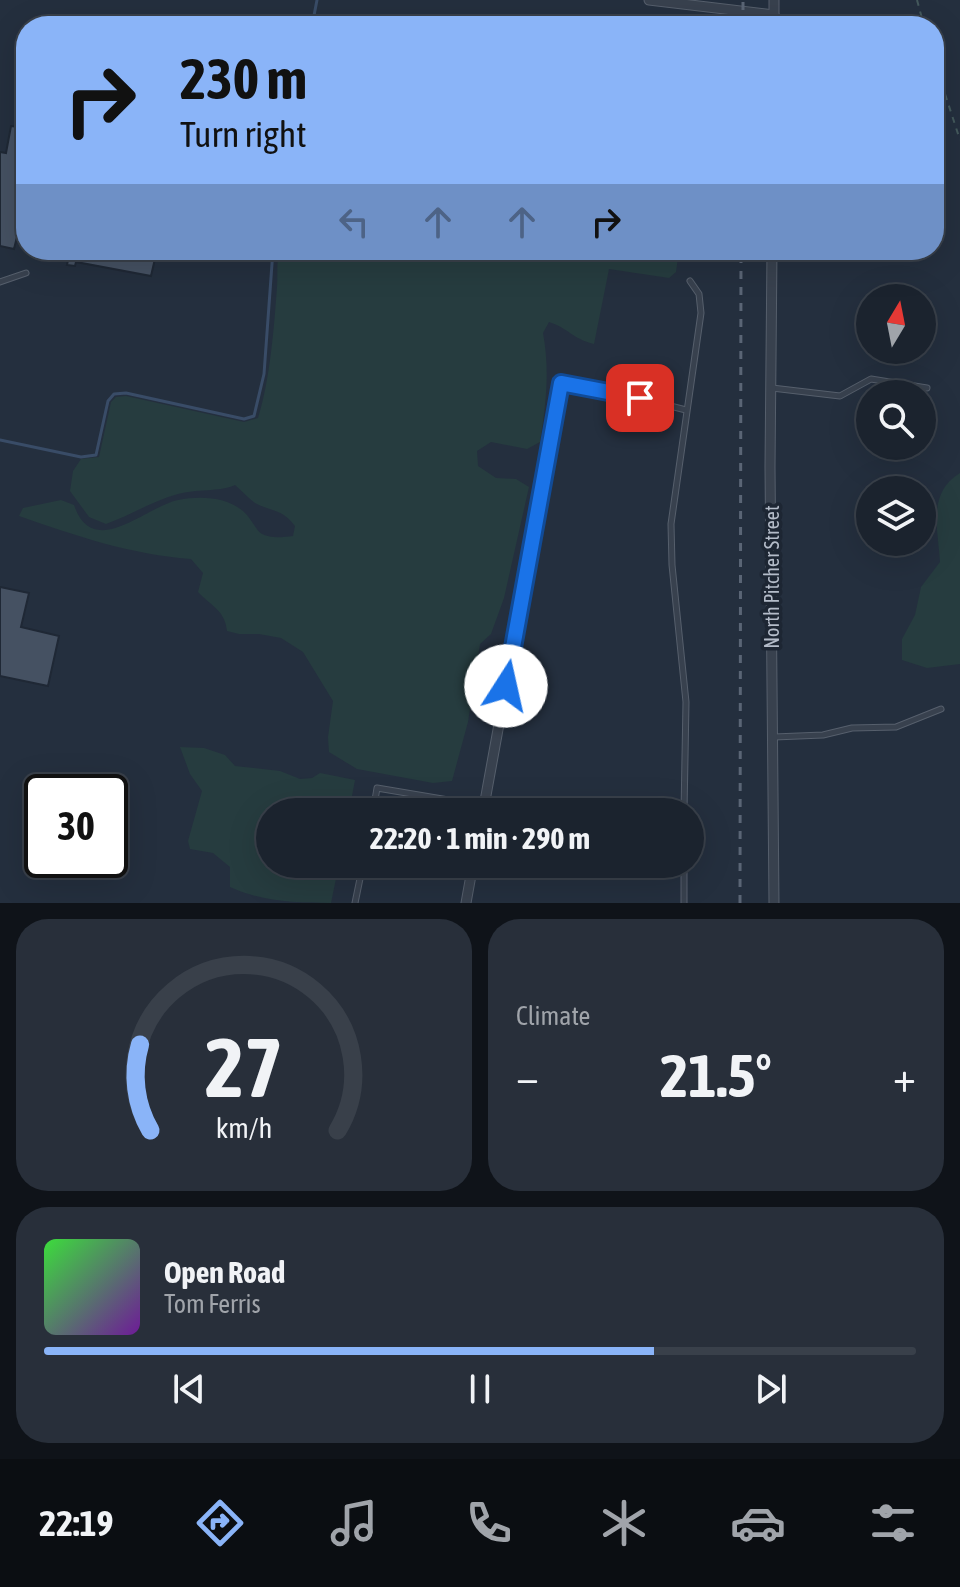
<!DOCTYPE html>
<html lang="en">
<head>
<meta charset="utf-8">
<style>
	body { margin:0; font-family:"Asap Condensed",sans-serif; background:#282f3a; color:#f1f3f6; height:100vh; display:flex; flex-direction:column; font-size:30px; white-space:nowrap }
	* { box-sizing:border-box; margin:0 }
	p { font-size:26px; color:#a0a4aa }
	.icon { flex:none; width:44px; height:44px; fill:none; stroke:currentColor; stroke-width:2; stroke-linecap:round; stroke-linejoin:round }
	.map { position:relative; height:903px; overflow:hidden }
	.sheet { display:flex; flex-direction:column; gap:16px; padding:16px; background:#0f1319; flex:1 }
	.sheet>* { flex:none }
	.guide { position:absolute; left:16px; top:16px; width:928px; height:244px; border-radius:32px; box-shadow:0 8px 32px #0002,0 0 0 2px #39404a; background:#8ab4f8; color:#111; overflow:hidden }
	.needle { width:52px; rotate:10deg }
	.controls { position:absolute; left:856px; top:284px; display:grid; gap:16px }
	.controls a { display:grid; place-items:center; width:80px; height:80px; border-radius:50%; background:#1b232e; box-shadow:0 8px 32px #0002,0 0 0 2px #39404a; font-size:40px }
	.speed { position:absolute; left:24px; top:774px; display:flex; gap:16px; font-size:40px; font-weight:700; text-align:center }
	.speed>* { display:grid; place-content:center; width:104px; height:104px; border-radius:50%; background:#1b232e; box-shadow:0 8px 32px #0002,0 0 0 2px #39404a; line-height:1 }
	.speed .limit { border:4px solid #111; border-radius:12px; background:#fff; color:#111 }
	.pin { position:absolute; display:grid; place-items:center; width:68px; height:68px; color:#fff; margin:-34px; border-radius:16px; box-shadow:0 4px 12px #0006 }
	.me { position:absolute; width:88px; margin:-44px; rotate:10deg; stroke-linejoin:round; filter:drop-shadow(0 0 6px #0008) }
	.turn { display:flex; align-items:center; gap:28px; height:168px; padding:0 32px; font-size:36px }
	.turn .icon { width:104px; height:104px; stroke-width:2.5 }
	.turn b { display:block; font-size:56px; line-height:68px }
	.lanes { display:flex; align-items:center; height:76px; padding:0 32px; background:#0003; justify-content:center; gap:40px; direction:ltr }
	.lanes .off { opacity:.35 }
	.big { font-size:60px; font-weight:700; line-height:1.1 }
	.sheet .widget { flex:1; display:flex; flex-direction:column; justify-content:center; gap:12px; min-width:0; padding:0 28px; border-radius:32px; background:#282f3a }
	.sheet .dial { align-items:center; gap:0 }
	.dial svg { height:208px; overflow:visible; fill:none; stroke:#39404a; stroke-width:7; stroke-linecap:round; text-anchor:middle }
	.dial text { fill:#f1f3f6; stroke:none }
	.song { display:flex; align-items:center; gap:24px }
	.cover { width:96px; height:96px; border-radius:12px; background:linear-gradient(135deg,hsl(120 70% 55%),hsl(280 70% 35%)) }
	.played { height:8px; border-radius:4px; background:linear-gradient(90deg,#8ab4f8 70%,#39404a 70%) }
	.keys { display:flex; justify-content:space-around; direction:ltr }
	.heat { display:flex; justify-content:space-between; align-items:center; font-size:44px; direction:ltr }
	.sheet .tiles { flex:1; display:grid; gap:16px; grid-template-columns:1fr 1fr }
	.widget:last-child { grid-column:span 2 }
	.trip { position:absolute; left:256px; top:798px; width:448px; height:80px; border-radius:40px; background:#1b232e; box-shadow:0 8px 32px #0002,0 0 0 2px #39404a; font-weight:700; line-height:80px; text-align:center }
	.tab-bar { display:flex; height:128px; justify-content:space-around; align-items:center; background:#0b0e12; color:#a0a4aa }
	.tab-bar .icon { width:56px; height:56px }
	.tab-bar .on { color:#8ab4f8 }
	.tab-bar b { font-size:36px; color:#f1f3f6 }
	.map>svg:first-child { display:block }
	.green { fill:#263c3f }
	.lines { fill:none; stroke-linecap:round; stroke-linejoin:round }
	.stream { stroke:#394c67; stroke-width:3 }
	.building { fill:#455162; stroke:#1f2835; stroke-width:2 }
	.service-casing { stroke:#565f6c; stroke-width:7 }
	.minor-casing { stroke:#565f6c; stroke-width:11 }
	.path { stroke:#44595c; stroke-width:2; stroke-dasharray:6 6; stroke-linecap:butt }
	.service { stroke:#38414e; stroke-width:5 }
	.minor { stroke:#38414e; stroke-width:9 }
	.rail { stroke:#5a6575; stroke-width:3; stroke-dasharray:8 8; stroke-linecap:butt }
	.route-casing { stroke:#114b97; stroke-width:20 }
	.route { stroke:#1a73e8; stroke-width:14 }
	.labels { text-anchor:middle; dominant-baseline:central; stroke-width:7; stroke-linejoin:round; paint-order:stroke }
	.street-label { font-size:20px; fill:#b4bcc9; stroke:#1d2633 }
</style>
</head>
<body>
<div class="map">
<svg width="960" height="903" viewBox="0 0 960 903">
	<rect width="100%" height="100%" fill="#242f3e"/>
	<!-- green -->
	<g class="green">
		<path d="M280 250H679L676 272 669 278 609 269 594 344C573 339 568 328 549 322L543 333C550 371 546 404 540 442L527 449 491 442 477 451 478 466 496 478 516 479 529 487 504 598 491 634 480 644 468 722 452 781 433 783 357 769 329 752 328 737 333 701 303 652 281 638 259 634H239L227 631C225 610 211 606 198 592L203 573 191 559C128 554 77 536 19 516L23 508 61 500 74 505C93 561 145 507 178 500 202 495 231 497 247 515 252 521 257 531 262 534 272 539 283 537 293 536L295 526C281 508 272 512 255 503 248 498 241 490 235 485 220 492 195 489 178 494 152 501 131 515 106 524L89 517 70 491 73 471 81 459 99 457 111 402 116 397 126 396 244 422 258 418C270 380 274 328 277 287 278 274 276 263 280 250Z"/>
		<path d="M960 473V664L927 668 902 660V639L915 615 921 587 940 562C938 529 927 493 960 473Z"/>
		<path d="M180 747 204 748 225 755 235 766 280 771 300 779 312 778 320 773 355 780 349 812H270V864H339L331 903C296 903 263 902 230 887V867L213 853 190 849 188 841 202 791 190 774Z"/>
	</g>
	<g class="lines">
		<!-- stream -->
		<g class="stream">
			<polyline points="312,26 317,0"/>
			<polyline points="0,440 81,457 96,455 108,401 114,394 126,393 244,419 254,416 264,374 273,250"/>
		</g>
	</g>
	<!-- building -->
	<g class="building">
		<polygon points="11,126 26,128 26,239 17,237 14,249 0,246 0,152 6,153"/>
		<polygon points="70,250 157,250 151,276 76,262 75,266 67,265"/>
		<polygon points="0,587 29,593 21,627 59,636 48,686 0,676"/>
	</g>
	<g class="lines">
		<!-- service casing -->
		<g class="service-casing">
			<g id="service">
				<polyline points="0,282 26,273"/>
				<polyline points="562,384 615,392 686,410"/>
				<polyline points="772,388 840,396 871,379 927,388"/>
				<polyline points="774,737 823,735 852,728 896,727 941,709"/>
				<polyline points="373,812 377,788 484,806"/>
				<polyline points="684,812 686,702 672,565 671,524 701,313 699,294 690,281"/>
				<polyline points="355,903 363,864"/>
				<polyline points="684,903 684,864"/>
			</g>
		</g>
		<!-- minor casing -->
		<g class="minor-casing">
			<g id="minor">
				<polyline points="649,0 774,15"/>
				<polyline points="774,26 774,0"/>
				<polyline points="772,250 770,467 774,903"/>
				<polyline points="483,812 561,383"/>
				<polyline points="466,903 473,864"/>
			</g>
		</g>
		<!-- path -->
		<g class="path">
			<polyline points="917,0 924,26"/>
			<polyline points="934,60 960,140"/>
		</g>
		<!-- service -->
		<use href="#service" class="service"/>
		<!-- minor -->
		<use href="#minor" class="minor"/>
		<!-- rail -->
		<g class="rail">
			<polyline points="743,26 743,0"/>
			<polyline points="740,903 741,250"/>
		</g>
	</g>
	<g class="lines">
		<!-- route casing -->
		<g class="route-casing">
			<polyline id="route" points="506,686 561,383 640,398"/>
		</g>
		<!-- route -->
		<use href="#route" class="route"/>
	</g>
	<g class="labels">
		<!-- street labels -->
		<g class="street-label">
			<text transform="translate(771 577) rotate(-90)">North Pitcher Street</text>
		</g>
	</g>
</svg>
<div class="controls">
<a><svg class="needle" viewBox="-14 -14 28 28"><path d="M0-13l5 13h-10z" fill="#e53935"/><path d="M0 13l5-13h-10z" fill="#a0a4aa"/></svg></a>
<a><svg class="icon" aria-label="search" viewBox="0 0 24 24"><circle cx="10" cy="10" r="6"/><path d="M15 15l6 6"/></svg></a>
<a><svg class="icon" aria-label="layers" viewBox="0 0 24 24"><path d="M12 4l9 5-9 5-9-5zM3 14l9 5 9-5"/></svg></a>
</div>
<div class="speed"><div class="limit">30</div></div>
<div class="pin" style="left:640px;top:398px;background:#d93025"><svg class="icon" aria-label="arrive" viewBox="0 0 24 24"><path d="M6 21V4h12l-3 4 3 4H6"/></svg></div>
<svg class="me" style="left:506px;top:686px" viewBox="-20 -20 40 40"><circle r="19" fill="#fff"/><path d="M0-13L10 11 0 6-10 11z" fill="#1a73e8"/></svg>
<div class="trip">22:20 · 1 min · 290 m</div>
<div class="guide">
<div class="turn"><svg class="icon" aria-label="right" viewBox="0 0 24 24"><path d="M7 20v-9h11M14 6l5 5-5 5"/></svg><div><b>230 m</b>Turn right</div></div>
<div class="lanes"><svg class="icon off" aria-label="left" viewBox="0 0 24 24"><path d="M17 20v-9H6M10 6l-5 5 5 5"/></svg><svg class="icon off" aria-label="ahead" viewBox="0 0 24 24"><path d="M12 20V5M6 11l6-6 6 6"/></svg><svg class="icon off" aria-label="ahead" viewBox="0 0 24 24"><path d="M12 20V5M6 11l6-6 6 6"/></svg><svg class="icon" aria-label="right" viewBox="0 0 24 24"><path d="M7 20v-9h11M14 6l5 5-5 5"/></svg></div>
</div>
</div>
<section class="sheet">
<div class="tiles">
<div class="widget dial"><svg viewBox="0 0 100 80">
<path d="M14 69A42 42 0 1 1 86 69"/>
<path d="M14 69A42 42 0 0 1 10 36" stroke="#8ab4f8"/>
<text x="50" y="56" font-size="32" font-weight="700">27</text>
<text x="50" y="72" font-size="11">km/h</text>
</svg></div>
<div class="widget"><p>Climate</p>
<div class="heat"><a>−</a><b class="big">21.5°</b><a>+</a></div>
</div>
<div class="widget">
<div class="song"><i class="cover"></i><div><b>Open Road</b><p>Tom Ferris</p></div></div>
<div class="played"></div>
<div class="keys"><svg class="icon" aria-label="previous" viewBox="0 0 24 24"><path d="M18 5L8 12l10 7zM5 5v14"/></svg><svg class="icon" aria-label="pause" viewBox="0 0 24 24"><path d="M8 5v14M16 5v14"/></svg><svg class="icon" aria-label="next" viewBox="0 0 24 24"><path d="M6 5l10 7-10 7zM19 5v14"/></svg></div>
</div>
</div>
</section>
<nav class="tab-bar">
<b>22:19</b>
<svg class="icon on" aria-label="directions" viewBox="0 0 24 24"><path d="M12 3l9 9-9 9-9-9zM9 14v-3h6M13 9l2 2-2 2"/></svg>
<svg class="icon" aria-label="music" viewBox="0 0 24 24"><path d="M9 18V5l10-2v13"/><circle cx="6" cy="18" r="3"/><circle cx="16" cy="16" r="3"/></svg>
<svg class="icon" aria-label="phone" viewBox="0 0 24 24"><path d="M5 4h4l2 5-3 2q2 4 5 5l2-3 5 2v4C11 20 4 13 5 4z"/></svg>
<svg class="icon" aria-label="climate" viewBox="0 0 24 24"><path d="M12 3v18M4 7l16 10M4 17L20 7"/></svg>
<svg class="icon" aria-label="car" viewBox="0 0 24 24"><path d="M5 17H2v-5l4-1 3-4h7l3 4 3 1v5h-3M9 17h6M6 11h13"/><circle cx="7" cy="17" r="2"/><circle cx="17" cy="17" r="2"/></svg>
<svg class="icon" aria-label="filters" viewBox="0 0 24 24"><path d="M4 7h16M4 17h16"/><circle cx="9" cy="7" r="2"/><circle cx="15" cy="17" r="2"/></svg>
</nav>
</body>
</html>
